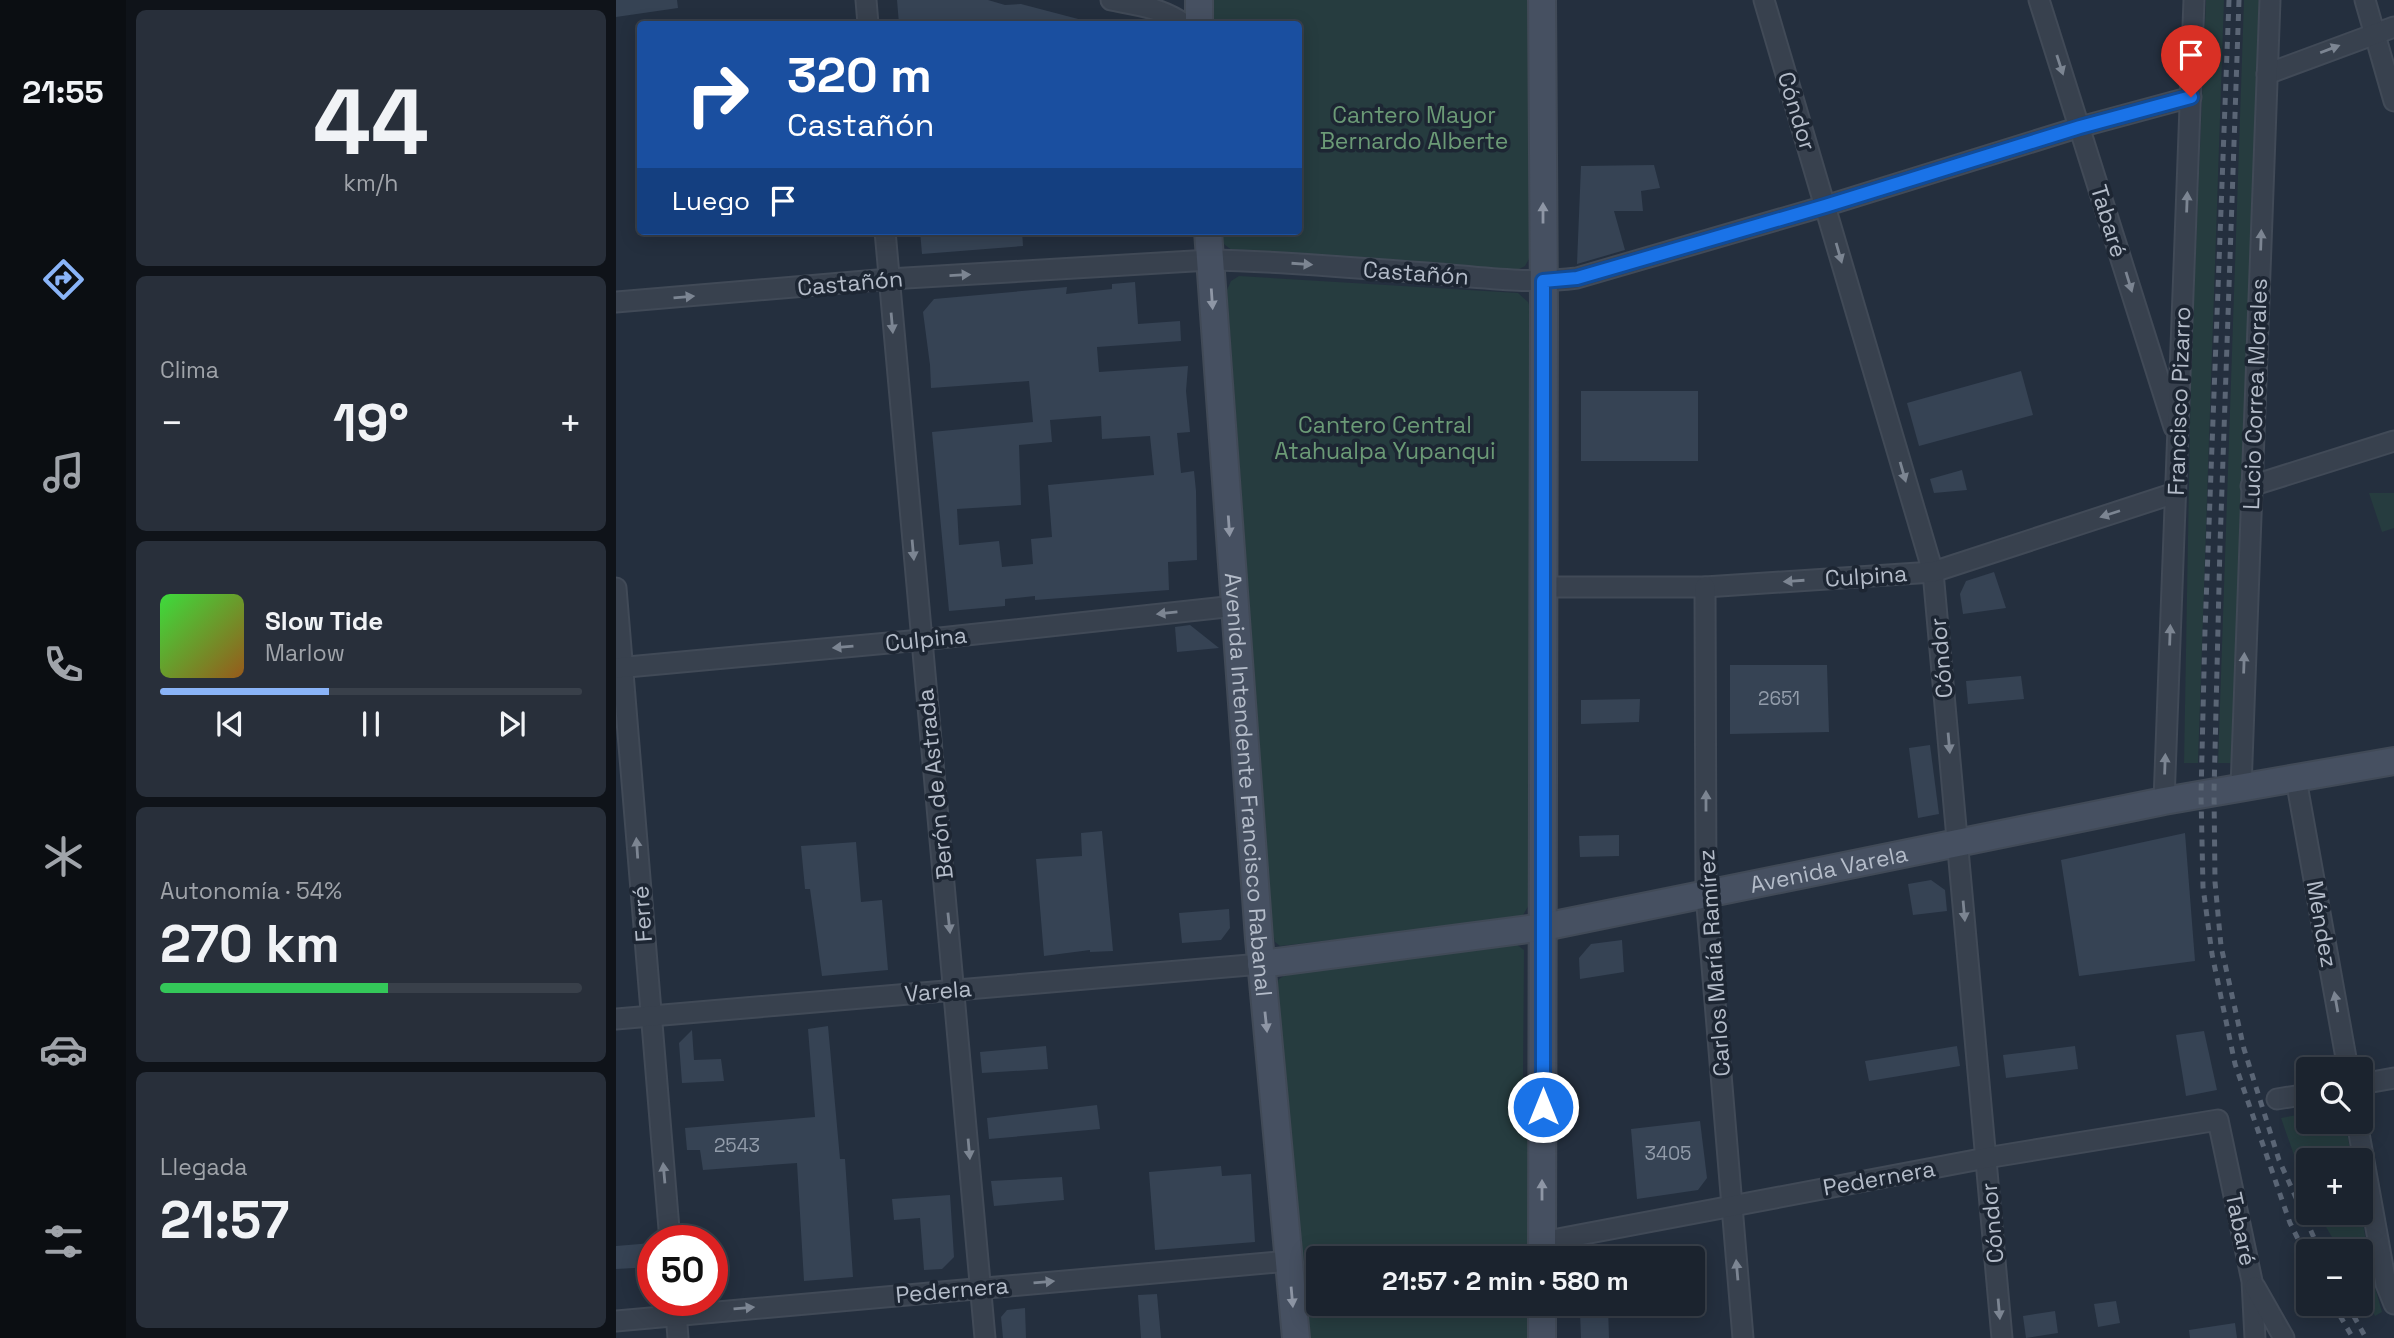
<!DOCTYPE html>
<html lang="es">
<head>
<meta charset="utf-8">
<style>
	body { margin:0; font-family:"Space Grotesk",sans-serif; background:#282f3a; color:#f1f3f6; height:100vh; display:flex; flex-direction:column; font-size:26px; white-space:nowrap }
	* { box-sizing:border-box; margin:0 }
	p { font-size:23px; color:#a0a4aa }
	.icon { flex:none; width:38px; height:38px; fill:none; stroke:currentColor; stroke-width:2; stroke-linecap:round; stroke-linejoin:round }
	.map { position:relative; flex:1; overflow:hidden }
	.panel { display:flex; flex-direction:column; gap:10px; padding:10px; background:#0f1319; width:490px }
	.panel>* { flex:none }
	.hud { position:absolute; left:21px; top:21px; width:665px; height:214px; border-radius:7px; box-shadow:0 4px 18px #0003,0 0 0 2px #39404a; background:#1a4fa0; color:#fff; overflow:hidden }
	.buttons { position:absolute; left:1680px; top:1057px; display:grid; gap:14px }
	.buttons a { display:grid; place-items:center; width:77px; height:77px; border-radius:7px; background:#1b232e; box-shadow:0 4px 18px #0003,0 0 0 2px #39404a; font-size:35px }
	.speed { position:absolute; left:21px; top:1225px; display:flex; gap:14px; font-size:35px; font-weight:700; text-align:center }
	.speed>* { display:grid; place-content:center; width:91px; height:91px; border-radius:50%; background:#1b232e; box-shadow:0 4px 18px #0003,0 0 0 2px #39404a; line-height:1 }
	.speed .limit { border:10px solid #d22; background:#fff; color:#111 }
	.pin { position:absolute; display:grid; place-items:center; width:60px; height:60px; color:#fff; margin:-72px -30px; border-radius:50% 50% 50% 0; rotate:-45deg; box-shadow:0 0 7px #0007 }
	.pin .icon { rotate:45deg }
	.me { position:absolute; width:77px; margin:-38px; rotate:0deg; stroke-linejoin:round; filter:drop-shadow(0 0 5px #0008) }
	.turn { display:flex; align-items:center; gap:24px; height:147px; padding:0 35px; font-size:32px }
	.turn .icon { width:91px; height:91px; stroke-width:2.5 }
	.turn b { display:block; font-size:49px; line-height:60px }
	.then { display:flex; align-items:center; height:66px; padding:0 35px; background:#0003; gap:14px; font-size:26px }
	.big { font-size:52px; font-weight:600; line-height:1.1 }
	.panel .tile { flex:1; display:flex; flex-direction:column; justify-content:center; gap:10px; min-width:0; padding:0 24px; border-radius:10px; background:#282f3a }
	.panel .dial { align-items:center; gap:0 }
	.dial b { font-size:91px; line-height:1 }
	.song { display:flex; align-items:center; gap:21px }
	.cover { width:84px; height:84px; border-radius:10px; background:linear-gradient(135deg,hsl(120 70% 55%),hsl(30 70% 35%)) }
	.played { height:7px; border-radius:4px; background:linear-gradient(90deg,#8ab4f8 40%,#39404a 40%) }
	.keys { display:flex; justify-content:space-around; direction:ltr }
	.heat { display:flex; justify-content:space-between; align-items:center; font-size:38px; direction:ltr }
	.charge { height:10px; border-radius:5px; background:linear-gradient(90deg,#34c759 54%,#39404a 0) }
	.trip { position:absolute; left:690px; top:1246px; width:399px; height:70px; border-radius:7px; background:#1b232e; box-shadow:0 4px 18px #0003,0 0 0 2px #39404a; font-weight:600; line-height:70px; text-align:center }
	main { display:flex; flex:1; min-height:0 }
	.tabs { display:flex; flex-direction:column; width:126px; justify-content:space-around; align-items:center; background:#0b0e12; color:#a0a4aa }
	.tabs .icon { width:49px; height:49px }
	.tabs .current { color:#8ab4f8 }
	.tabs b { font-size:32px; color:#f1f3f6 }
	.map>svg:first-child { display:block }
	.green { fill:#263c3f }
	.building { fill:#364354; fill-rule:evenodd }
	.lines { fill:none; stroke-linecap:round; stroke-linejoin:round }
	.street-casing { stroke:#414a57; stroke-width:23 }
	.secondary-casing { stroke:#414a57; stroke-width:30 }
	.street { stroke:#38414e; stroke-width:19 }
	.secondary { stroke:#465061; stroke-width:26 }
	.rail { stroke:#5a6575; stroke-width:5; stroke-dasharray:7 7; stroke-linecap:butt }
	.oneway { fill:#7c8592 }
	.oneway2 { fill:#8e96a5 }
	.route-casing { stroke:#114b97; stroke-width:18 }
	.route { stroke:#1a73e8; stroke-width:12 }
	.labels { text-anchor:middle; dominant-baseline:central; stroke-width:7; stroke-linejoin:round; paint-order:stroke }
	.number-label { font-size:19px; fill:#929caa }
	.street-label { font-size:23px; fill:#b4bcc9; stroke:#1d2633 }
	.park-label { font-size:23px; fill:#6b9a76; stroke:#1d2633 }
</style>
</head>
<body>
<main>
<nav class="tabs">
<b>21:55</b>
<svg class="icon current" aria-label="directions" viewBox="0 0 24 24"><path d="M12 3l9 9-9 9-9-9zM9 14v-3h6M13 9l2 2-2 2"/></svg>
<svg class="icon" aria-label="music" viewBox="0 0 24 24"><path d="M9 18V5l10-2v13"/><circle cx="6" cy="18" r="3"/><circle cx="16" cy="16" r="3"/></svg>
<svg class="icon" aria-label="phone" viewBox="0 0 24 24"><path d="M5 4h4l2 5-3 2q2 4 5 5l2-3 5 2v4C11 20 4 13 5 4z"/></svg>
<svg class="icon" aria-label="climate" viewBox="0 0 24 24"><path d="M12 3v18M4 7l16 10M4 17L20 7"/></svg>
<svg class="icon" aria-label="car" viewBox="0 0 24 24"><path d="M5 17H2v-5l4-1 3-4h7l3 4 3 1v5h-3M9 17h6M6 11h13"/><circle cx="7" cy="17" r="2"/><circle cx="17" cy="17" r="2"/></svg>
<svg class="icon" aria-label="filters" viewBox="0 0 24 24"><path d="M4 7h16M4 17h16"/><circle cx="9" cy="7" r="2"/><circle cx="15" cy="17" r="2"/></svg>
</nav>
<section class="panel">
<div class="tile dial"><b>44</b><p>km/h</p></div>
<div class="tile"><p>Clima</p>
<div class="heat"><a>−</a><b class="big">19°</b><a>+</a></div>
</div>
<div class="tile">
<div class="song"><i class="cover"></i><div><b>Slow Tide</b><p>Marlow</p></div></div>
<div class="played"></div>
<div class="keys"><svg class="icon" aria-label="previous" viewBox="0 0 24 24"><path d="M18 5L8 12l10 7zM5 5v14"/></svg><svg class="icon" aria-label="pause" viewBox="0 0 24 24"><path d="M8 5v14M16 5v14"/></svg><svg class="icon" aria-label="next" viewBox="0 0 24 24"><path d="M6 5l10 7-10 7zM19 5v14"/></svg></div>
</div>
<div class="tile"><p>Autonomía · 54%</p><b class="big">270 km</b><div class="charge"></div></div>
<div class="tile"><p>Llegada</p><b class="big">21:57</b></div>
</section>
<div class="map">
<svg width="1778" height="1338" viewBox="0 0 1778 1338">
	<rect width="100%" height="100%" fill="#242f3e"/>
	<!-- green -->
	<g class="green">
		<polygon points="587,0 914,0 914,257 909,266 899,271 617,251 605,242 605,231 682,231 682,24 589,24"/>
		<polygon points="1590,0 1608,0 1582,763 1568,763 1575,369"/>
		<polygon points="1628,0 1644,0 1615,763 1602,763"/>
		<polygon points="623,276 902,293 912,302 917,316 913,905 907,915 897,919 664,946 659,942 657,935 611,290 615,281"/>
		<polygon points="1753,493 1778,493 1778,528 1766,532"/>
		<polygon points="900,944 908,950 907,1074 914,1125 914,1258 702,1258 702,1304 914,1304 914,1338 690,1338 658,990 663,979 674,972"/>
		<polygon points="1692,1113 1692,1122 1729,1122 1736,1160 1692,1160 1692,1195 1665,1118"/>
		<polygon points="1745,1211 1756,1277 1766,1312 1759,1316 1745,1289 1745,1251 1724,1251 1702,1213"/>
	</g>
	<!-- building -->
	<g class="building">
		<polygon points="0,0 61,0 62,8 0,17"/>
		<polygon points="281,0 372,0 389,5 405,4 466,20 466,24 283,24"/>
		<polygon points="1038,165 1044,188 1025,191 1027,211 998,211 1009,250 961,264 965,166"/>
		<polygon points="304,231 406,231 407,246 306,254"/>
		<path d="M519 282 522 324 564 321 565 341 481 347 483 372 572 366 570 391 574 432 561 433 565 473 578 471 580 491 581 560 552 562 553 590 419 600V596L389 599V606L333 611 316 432 417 422 413 381 315 388 314 365 307 312 318 299 451 287 450 294 496 289V284ZM485 416 486 439 534 436 538 475 432 485 436 537 415 539 417 564 386 567 383 541 343 545 341 509 405 505 403 445 436 442 434 420Z"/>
		<polygon points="1405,371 1417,415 1303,446 1291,403"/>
		<rect x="965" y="391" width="117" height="70"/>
		<polygon points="1346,470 1351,490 1318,493 1314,479"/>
		<polygon points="1378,572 1390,608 1347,614 1344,594 1350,581"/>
		<polygon points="574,625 603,648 561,652 559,627"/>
		<polygon points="1114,665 1211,665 1213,732 1114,734"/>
		<polygon points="1405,676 1408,699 1352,704 1350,681"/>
		<polygon points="1024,699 1023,722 965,724 965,700"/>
		<polygon points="1314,745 1323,814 1302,818 1293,748"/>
		<polygon points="486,831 497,951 474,952 474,950 428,956 420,859 466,856 465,833"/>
		<polygon points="1569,833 1579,961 1463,976 1445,860"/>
		<polygon points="1003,835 1003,856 964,857 963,836"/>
		<polygon points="240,842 245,902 266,900 272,970 206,976 194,889 189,889 185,846"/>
		<polygon points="1315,880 1329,890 1331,911 1297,915 1292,884"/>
		<polygon points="613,909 614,928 605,940 566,943 563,913"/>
		<polygon points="1006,940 1008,972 964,979 963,958 975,944"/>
		<polygon points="212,1026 224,1159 229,1159 237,1277 188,1281 181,1163 87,1170 84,1150 71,1150 69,1128 199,1117 192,1029"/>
		<polygon points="76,1030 78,1060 105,1059 108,1081 66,1083 63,1043"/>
		<polygon points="1588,1031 1601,1090 1570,1096 1560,1035"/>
		<polygon points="430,1046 432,1069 366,1073 364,1052"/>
		<polygon points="1341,1046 1344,1066 1253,1081 1249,1061"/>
		<polygon points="1459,1046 1462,1069 1390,1078 1387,1055"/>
		<polygon points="481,1105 484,1129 373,1139 371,1118"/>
		<polygon points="1084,1121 1091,1178 1082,1190 1021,1199 1015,1129"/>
		<polygon points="605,1166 606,1176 635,1174 639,1242 539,1250 533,1172"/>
		<polygon points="446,1177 448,1200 378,1206 375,1181"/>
		<polygon points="334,1195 338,1257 326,1269 308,1270 304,1218 278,1220 276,1199"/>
		<polygon points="36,1243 37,1267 0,1269 0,1246"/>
		<polygon points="541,1294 545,1338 525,1338 522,1295"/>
		<polygon points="1500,1301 1504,1323 1482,1327 1478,1304"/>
		<polygon points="992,1307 993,1338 965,1338 964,1312"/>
		<polygon points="409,1308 410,1338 387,1338 385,1317 391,1310"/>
		<polygon points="1439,1311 1442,1333 1410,1338 1407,1316"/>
		<polygon points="1619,1323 1621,1338 1574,1338 1573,1330"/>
	</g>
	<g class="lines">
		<!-- street casing -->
		<g class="street-casing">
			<g id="street">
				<polyline points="250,0 252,24"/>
				<path d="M495 0C521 5 547 8 568 24"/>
				<polyline points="1148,0 1317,572 1386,1338"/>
				<polyline points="1423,0 1558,427"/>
				<polyline points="1749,0 1778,101"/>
				<polyline points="1651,74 1778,27"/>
				<polyline points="269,231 369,1338"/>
				<path d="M0 302 273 279 594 260C670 261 747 269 823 274 869 278 915 284 961 278L1209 206 1464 127 1575 97"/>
				<polyline points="1635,486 1778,441"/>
				<polyline points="928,587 1089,587 1317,572 1559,493"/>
				<polyline points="1089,587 1090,894 1127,1338"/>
				<polyline points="0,588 54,1241"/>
				<polyline points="0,668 305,640 619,606"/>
				<polyline points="1680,779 1732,1069"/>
				<polyline points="1625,788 1654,0"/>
				<polyline points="1548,801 1578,0"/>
				<polyline points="0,1019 645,964"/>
				<polyline points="1745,1084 1778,1078"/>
				<polyline points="1661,1099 1692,1094"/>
				<polyline points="1741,1122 1770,1284 1778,1304"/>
				<polyline points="926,1242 1370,1158 1602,1120 1636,1281 1639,1338"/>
				<polyline points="1639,1287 1668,1338"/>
				<polyline points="59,1300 62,1338"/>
				<polyline points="0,1321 673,1261"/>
			</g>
		</g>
		<!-- secondary casing -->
		<g class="secondary-casing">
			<g id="secondary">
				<polyline points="583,0 583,24"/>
				<polyline points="926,0 928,309 926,1258"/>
				<path id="s1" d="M592 231 643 939 680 1338"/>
				<path id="s2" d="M645 964 928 927 1548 801 1778 761"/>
				<polyline points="926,1304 926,1338"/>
			</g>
		</g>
		<!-- street -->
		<use href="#street" class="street"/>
		<!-- secondary -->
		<use href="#secondary" class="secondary"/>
		<!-- rail -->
		<g class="rail">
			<polyline points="1613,0 1589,630 1585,795 1587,887 1596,954 1619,1064 1674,1223 1692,1259"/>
			<polyline points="1623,0 1604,545 1598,792 1599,882 1605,946 1628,1049 1663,1160 1704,1251"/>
			<polyline points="1717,1304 1737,1338"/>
			<polyline points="1731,1304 1750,1338"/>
		</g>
	</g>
	<!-- one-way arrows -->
	<defs><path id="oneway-solid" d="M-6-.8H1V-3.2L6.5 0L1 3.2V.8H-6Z" transform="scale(1.75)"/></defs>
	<g class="oneway">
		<use href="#oneway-solid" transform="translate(1714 49) rotate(-21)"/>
		<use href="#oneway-solid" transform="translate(1444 65) rotate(72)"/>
		<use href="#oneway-solid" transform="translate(1571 202) rotate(-88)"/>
		<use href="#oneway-solid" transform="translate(1645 240) rotate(-88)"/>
		<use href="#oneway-solid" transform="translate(1223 253) rotate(74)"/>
		<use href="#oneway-solid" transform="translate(686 264) rotate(4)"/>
		<use href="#oneway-solid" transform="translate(344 275) rotate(-3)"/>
		<use href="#oneway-solid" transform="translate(1513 282) rotate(73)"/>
		<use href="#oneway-solid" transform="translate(68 297) rotate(-5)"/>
		<use href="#oneway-solid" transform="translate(276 323) rotate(85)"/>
		<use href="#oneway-solid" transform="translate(1287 472) rotate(74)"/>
		<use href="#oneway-solid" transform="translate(1494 514) rotate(162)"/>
		<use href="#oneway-solid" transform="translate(297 550) rotate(85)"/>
		<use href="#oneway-solid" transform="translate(1178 581) rotate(176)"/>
		<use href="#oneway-solid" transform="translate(551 613) rotate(174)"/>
		<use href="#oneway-solid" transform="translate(1554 635) rotate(-88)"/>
		<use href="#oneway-solid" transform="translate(227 647) rotate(175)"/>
		<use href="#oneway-solid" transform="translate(1628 663) rotate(-88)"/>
		<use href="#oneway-solid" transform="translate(1333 743) rotate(85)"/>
		<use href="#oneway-solid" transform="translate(1549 764) rotate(-88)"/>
		<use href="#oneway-solid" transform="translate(1090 801) rotate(-90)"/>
		<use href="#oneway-solid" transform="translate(21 848) rotate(-94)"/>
		<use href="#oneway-solid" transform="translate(1348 911) rotate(85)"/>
		<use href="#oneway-solid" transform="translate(333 923) rotate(84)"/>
		<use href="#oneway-solid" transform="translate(1720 1002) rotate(-100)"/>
		<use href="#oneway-solid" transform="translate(353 1149) rotate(85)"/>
		<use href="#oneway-solid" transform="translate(48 1173) rotate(-95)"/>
		<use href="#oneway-solid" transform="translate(1121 1270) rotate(-95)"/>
		<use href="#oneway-solid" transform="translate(428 1282) rotate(-5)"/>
		<use href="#oneway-solid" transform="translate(128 1308) rotate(-5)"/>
		<use href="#oneway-solid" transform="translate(1383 1309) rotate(85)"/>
	</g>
	<g class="oneway2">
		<use href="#oneway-solid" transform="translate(927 213) rotate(-90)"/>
		<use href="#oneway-solid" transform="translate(596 299) rotate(86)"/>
		<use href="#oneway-solid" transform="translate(613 526) rotate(86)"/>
		<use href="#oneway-solid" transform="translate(650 1022) rotate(84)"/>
		<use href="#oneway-solid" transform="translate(926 1190) rotate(-90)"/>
		<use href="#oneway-solid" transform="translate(676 1297) rotate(85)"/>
	</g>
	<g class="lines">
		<!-- route casing -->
		<g class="route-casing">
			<polyline id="route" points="927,1107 927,281 961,278 1209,206 1464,127 1575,97"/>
		</g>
		<!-- route -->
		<use href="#route" class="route"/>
	</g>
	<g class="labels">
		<!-- number labels -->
		<g class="number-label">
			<text x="1163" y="698">2651</text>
			<text x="121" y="1145">2543</text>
			<text x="1052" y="1153">3405</text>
		</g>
		<!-- street labels -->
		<g class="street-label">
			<text transform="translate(1181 111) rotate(73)">Cóndor</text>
			<text transform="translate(1493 221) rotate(73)">Tabaré</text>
			<text transform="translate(800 273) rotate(4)">Castañón</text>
			<text transform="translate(234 283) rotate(-5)">Castañón</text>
			<text transform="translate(1639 394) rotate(-88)">Lucio Correa Morales</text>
			<text transform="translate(1563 401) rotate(-88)">Francisco Pizarro</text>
			<text transform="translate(1250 576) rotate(-4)">Culpina</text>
			<text transform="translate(310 639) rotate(-6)">Culpina</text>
			<text transform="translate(1325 658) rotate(-95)">Cóndor</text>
			<text transform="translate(319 784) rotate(-96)">Berón de Astrada</text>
			<text stroke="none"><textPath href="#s1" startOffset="555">Avenida Intendente Francisco Rabanal</textPath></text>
			<text stroke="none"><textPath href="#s2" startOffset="576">Avenida Varela</textPath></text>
			<text transform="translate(26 914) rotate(-94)">Ferré</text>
			<text transform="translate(1706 924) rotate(80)">Méndez</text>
			<text transform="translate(1098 963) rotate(-94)">Carlos María Ramírez</text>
			<text transform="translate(322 991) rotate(-5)">Varela</text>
			<text transform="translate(1263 1178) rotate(-10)">Pedernera</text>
			<text transform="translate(1376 1223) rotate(-95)">Cóndor</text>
			<text transform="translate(1625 1229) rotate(78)">Tabaré</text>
			<text transform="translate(336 1290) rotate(-5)">Pedernera</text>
		</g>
		<!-- park labels -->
		<g class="park-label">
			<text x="798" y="115">Cantero Mayor<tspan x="798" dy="26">Bernardo Alberte</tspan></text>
			<text x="769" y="425">Cantero Central<tspan x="769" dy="26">Atahualpa Yupanqui</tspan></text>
		</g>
	</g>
</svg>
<div class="buttons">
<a><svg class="icon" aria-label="search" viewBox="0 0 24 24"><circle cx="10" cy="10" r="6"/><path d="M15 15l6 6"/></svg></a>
<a>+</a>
<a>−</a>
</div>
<div class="speed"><div class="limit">50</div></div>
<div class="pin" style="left:1575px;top:97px;background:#d93025"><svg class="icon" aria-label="arrive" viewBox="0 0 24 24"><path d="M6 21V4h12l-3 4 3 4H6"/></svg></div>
<svg class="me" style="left:927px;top:1107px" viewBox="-20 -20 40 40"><circle r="17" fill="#1a73e8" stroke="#fff" stroke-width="3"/><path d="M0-11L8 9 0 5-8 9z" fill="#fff"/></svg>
<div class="trip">21:57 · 2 min · 580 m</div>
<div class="hud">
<div class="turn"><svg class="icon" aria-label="right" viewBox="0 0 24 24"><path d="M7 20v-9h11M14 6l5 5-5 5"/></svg><div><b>320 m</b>Castañón</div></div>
<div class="then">Luego<svg class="icon" aria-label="arrive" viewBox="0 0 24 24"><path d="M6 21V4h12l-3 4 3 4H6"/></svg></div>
</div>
</div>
</main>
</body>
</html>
